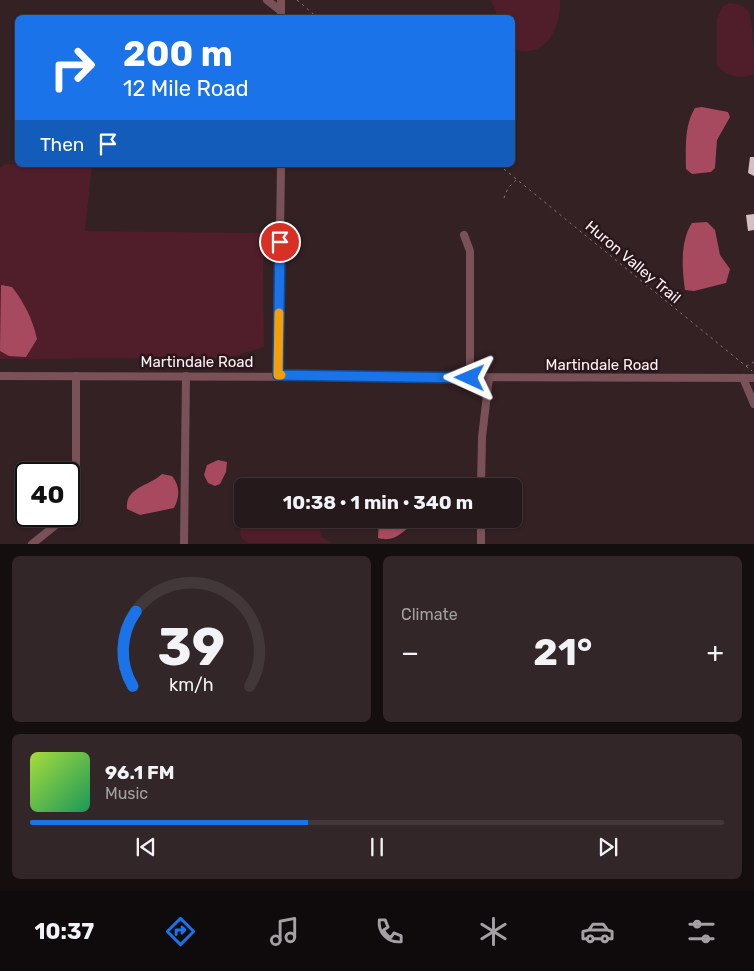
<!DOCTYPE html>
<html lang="en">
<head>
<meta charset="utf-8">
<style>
	body { margin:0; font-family:Rubik,sans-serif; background:#322628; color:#f1f3f6; height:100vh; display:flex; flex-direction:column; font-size:19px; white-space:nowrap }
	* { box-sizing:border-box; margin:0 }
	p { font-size:16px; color:#a4a0a3 }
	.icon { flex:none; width:28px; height:28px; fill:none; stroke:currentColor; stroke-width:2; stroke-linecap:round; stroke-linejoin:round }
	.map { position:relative; height:544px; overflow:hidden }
	.drawer { display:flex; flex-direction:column; gap:12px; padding:12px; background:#150e0f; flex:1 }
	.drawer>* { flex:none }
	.guide { position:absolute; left:15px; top:15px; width:500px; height:152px; border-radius:8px; box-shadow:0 1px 4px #0004,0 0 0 1px #42383a; background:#1a73e8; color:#fff; overflow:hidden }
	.speed { position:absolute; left:15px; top:462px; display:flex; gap:10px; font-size:25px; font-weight:700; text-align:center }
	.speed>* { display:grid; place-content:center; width:65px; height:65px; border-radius:50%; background:#26191b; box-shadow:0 1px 4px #0004,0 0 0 1px #42383a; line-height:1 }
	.speed .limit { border:2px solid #111; border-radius:8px; background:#fff; color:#111 }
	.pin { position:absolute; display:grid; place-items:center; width:42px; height:42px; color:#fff; margin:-21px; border:2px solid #fff; border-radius:50%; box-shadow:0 1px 5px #0007 }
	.me { position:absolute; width:55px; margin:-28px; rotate:271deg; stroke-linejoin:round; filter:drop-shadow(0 0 4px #0008) }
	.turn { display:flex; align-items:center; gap:18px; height:105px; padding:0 25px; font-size:22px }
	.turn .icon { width:65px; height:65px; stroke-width:2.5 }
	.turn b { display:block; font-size:35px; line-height:42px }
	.then { display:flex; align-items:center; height:48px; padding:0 25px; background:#0003; gap:10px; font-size:19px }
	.big { font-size:38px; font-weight:700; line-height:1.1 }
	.drawer .tile { flex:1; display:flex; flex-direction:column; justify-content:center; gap:8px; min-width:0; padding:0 18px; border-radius:8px; background:#322628 }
	.drawer .dial { align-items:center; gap:0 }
	.dial svg { height:130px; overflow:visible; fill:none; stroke:#42383a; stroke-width:7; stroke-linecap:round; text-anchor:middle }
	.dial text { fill:#f1f3f6; stroke:none }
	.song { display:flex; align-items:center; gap:15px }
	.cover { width:60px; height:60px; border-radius:8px; background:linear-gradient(135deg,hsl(80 70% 55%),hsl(150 70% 35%)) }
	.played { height:5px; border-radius:2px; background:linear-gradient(90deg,#1a73e8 40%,#42383a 40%) }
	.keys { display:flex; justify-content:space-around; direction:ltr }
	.heat { display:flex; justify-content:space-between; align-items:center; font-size:28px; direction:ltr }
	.drawer .tiles { flex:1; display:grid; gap:12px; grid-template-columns:1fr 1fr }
	.tile:last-child { grid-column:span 2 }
	.trip { position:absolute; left:234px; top:478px; width:288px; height:50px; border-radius:8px; background:#26191b; box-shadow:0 1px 4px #0004,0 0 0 1px #42383a; font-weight:700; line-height:50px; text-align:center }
	.tabs { display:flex; height:80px; justify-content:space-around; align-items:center; background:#0f0a0b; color:#a4a0a3 }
	.tabs .icon { width:35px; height:35px }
	.tabs .current { color:#1a73e8 }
	.tabs b { font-size:22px; color:#f1f3f6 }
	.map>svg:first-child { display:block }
	.green { fill:#501d2a }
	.water { fill:#a74a60 }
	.building { fill:#d7bec2 }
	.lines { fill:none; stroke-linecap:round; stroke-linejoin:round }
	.path { stroke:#857678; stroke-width:1; stroke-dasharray:2.5 4; stroke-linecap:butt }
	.minor { stroke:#7a5159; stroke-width:8 }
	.route-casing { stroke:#114b97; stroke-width:12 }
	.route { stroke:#1a73e8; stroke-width:9 }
	.slow { stroke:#f59e0b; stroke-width:9 }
	.labels { text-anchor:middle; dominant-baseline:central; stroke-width:5; stroke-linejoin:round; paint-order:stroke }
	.street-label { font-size:15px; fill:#fef1f3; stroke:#29171b }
</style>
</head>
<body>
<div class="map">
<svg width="754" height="544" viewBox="0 0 754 544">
	<rect width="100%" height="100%" fill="#332124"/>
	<!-- green -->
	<g class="green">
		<path d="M490 0H560C562 19 551 51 528 51 523 52 517 50 513 49L512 18 496 17V11Z"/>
		<path d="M730 3C736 4 744 5 748 11 754 23 754 59 754 74 740 80 727 76 717 66V19L723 6Z"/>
		<polygon points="6,164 92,165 85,231 263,233 264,347 227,358 0,359 0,167"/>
		<polygon points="248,519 318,519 321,536 331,543 248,543 241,538 240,530"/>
	</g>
	<!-- water -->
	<g class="water">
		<path d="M702 107 728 112 730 117 717 140 715 168 711 172 692 174 686 169C686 148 684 126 695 108Z"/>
		<path d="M707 222 715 230 720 255 730 269 726 283 694 291 685 290C682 269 680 241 692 223Z"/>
		<path d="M1 285 12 287C25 304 32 318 37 339L26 357 9 356 0 351Z"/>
		<polygon points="218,460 227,462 226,472 220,484 215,486 208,483 204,475 207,465"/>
		<path d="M162 474 172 476C180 486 180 496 174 508L140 515 127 509C125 487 148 487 162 474Z"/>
		<path d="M379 519H435C429 522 421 521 415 524 401 531 396 543 378 538Z"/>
	</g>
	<!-- building -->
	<g class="building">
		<polygon points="750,157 754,157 754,176 748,173"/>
		<polygon points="754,214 754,230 748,231 746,215"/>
	</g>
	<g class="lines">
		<!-- path -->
		<g class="path">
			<polyline points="297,0 318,18"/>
			<polyline points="499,165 752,371"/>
			<polyline points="504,198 508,188 516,180"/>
			<polyline points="746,366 754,362"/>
		</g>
		<!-- minor -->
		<g class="minor">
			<polyline points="267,0 281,11"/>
			<polyline points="281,0 281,18"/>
			<polyline points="464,235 470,251 470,378"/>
			<polyline points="278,375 281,165"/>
			<polyline points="0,376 754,378"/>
			<polyline points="743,378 754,404"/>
			<polyline points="481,486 482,437 489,378"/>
			<polyline points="69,514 76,498 76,376"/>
			<polyline points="32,544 67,516"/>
			<polyline points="184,544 186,376"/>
			<polyline points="481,544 481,519"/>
		</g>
	</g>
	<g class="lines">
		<!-- route casing -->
		<g class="route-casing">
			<polyline id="route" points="280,242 278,375 470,378"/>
		</g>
		<!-- route -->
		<use href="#route" class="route"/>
		<!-- slow -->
		<polyline class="slow" points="279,313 278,375 281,375"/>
	</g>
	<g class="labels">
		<!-- street labels -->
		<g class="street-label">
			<text transform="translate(633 262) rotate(40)">Huron Valley Trail</text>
			<text x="197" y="362">Martindale Road</text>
			<text x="602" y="365">Martindale Road</text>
		</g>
	</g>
</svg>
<div class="speed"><div class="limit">40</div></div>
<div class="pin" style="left:280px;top:242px;background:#d93025"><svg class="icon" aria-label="arrive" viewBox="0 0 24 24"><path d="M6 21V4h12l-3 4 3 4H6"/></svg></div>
<svg class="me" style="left:470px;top:378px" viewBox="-20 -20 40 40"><path d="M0-17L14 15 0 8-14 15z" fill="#1a73e8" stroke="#fff" stroke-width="4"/></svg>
<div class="trip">10:38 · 1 min · 340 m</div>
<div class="guide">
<div class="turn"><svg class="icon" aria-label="right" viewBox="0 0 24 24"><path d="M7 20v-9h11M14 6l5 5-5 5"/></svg><div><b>200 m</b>12 Mile Road</div></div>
<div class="then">Then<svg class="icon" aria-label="arrive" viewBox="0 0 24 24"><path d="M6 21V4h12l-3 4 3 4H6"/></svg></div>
</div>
</div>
<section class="drawer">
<div class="tiles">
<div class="tile dial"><svg viewBox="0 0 100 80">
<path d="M14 69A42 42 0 1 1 86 69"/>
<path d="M14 69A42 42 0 0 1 16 23" stroke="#1a73e8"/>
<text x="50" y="56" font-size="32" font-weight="700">39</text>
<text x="50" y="72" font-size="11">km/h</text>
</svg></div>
<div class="tile"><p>Climate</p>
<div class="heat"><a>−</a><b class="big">21°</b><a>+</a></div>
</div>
<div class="tile">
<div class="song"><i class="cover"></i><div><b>96.1 FM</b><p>Music</p></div></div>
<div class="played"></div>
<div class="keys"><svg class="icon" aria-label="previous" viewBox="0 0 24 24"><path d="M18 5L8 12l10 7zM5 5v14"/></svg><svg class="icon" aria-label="pause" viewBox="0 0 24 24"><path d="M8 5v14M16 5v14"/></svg><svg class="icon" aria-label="next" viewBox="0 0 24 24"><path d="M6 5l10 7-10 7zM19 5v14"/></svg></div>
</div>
</div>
</section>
<nav class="tabs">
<b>10:37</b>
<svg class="icon current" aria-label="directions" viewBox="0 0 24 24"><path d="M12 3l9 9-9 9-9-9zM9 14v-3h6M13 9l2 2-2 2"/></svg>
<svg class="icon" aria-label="music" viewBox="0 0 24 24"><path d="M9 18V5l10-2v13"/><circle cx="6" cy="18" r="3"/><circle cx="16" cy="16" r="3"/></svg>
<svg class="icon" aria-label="phone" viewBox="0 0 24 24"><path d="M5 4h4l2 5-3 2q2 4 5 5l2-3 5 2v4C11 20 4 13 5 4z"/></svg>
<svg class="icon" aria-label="climate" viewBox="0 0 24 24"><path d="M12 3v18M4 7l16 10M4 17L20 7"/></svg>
<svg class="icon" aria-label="car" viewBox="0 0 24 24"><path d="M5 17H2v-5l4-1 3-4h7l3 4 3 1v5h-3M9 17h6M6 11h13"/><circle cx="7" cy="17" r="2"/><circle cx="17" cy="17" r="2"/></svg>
<svg class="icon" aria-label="filters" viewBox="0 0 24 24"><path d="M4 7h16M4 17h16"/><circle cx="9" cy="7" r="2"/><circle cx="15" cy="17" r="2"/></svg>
</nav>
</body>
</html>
